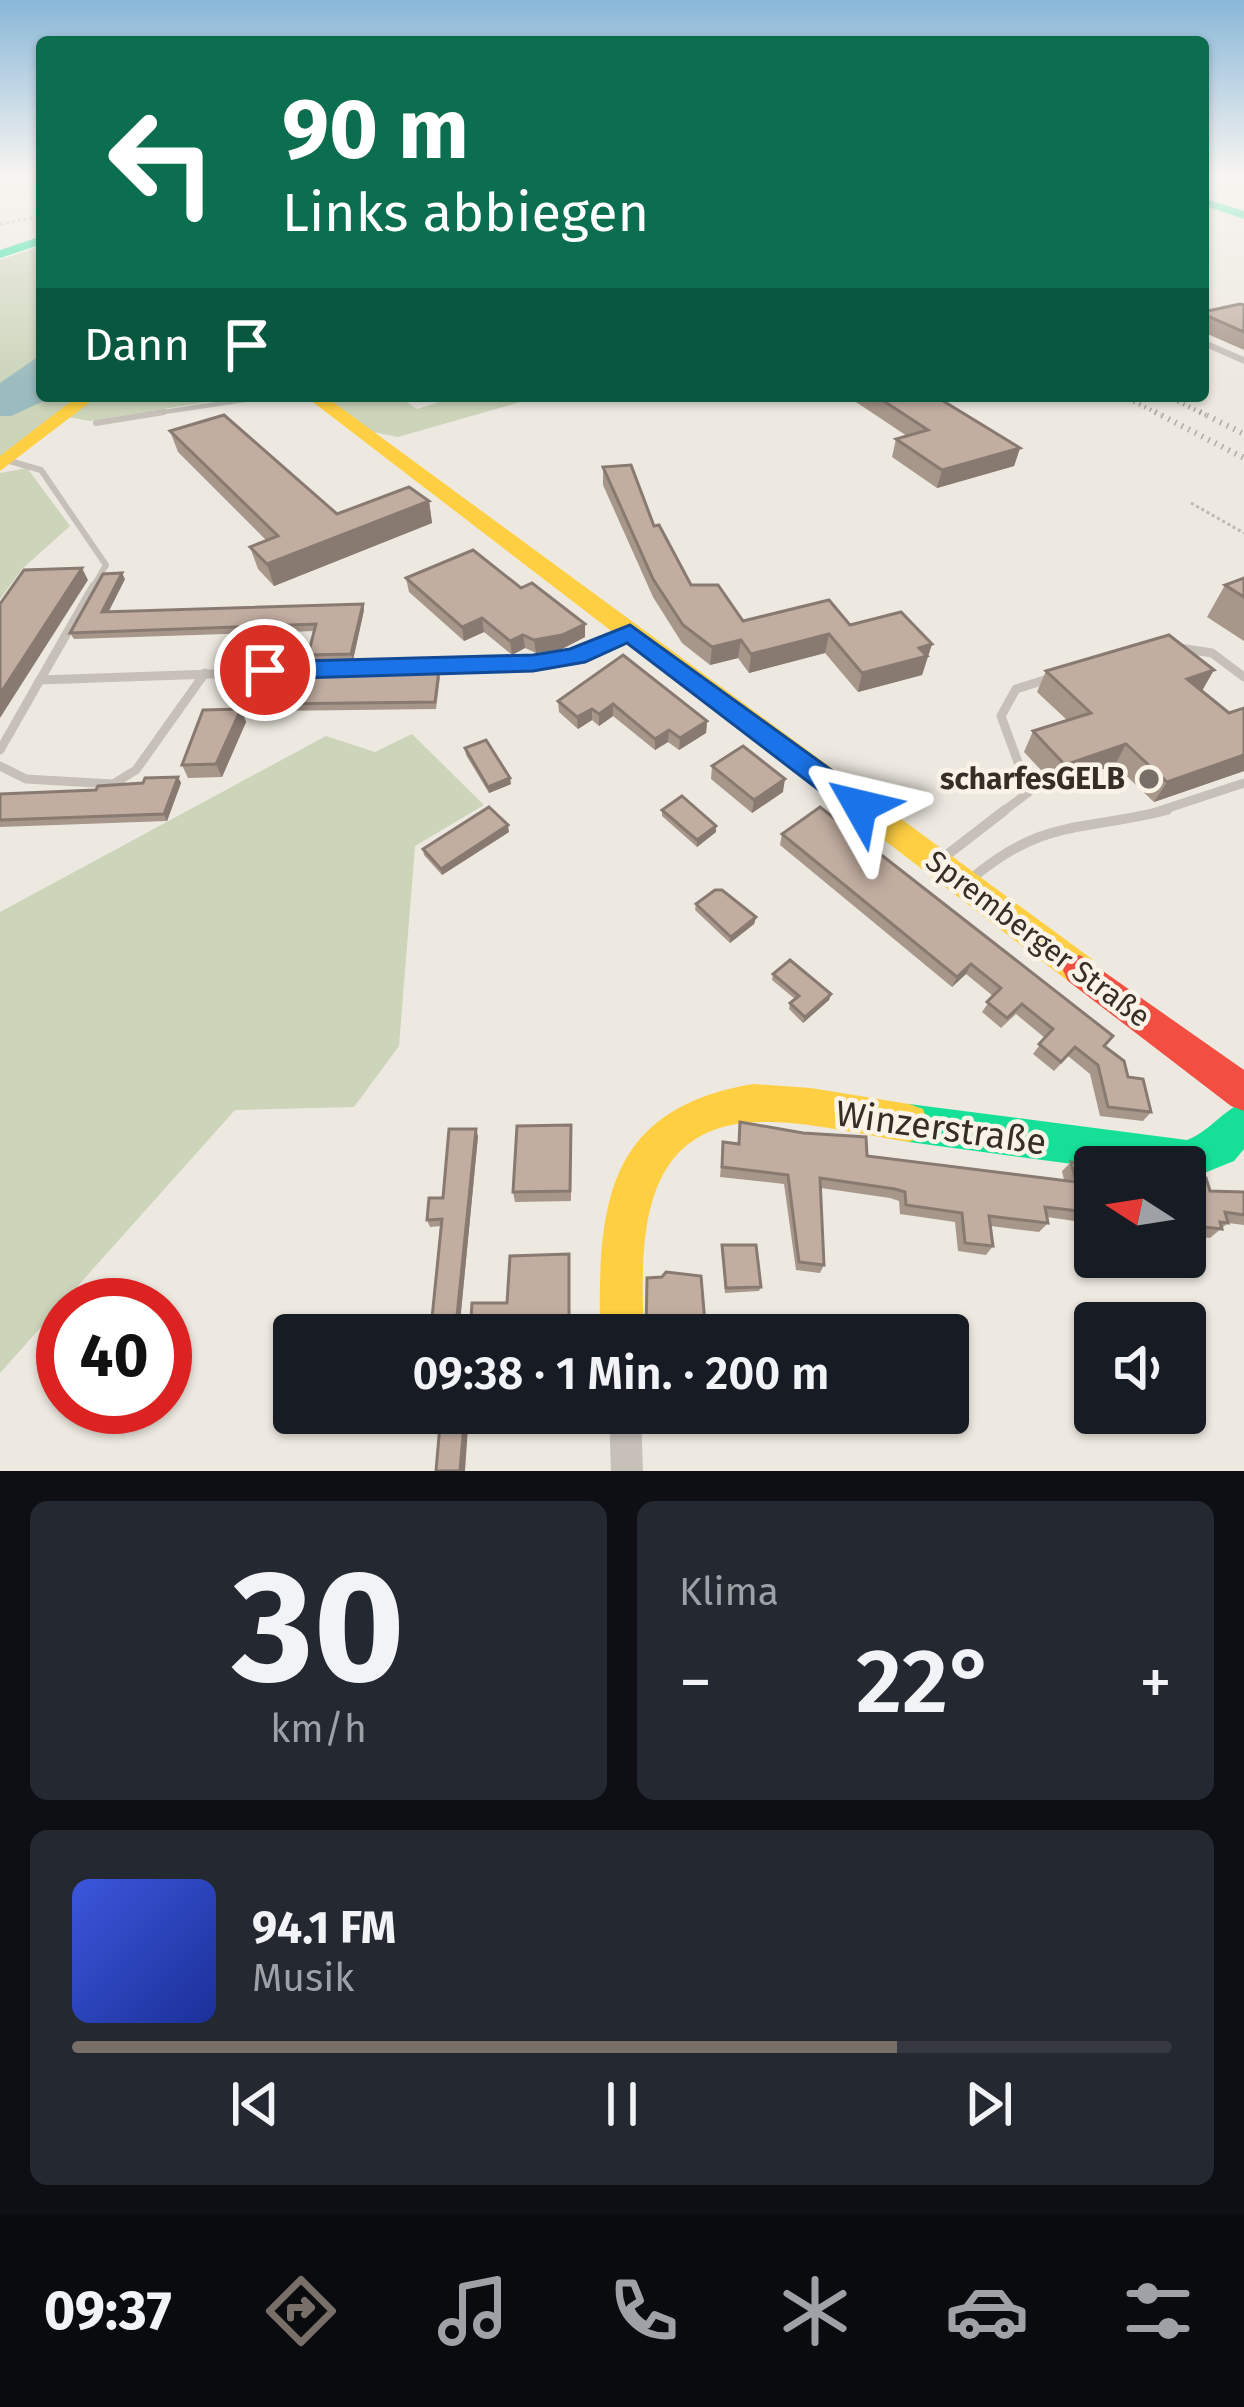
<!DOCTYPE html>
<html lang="de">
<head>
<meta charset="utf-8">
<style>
	body { margin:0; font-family:"Fira Sans",sans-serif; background:#242831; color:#f1f3f6; height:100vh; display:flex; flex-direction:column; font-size:45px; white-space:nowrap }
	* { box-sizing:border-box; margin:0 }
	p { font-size:39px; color:#9ea1a6 }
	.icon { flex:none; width:66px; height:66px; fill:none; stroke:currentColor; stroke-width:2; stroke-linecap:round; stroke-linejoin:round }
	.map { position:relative; height:1471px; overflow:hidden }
	.side { display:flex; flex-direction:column; gap:30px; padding:30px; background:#0d0f14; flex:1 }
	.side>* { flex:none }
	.top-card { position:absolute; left:36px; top:36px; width:1173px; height:366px; border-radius:12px; box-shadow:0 3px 9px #0004; background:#0b6e4f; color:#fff; overflow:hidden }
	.needle { width:78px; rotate:282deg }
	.tools { position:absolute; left:1074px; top:1146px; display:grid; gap:24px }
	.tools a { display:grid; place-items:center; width:132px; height:132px; border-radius:12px; background:#171b24; box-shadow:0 3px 9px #0004; font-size:60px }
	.speed { position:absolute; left:36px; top:1278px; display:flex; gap:24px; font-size:60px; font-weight:700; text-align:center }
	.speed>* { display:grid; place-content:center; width:156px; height:156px; border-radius:50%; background:#171b24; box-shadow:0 3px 9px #0004; line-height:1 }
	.speed .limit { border:18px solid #d22; background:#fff; color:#111 }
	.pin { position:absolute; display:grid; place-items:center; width:102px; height:102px; color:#fff; margin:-51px; border:6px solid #fff; border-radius:50%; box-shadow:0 3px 12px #0007 }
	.me { position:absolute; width:132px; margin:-66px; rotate:307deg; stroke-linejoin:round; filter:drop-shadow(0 0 9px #0008) }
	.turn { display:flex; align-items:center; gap:42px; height:252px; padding:0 48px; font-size:54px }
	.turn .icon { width:156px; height:156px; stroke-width:2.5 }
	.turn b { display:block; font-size:84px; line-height:102px }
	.then { display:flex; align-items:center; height:114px; padding:0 48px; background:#0003; gap:24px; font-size:45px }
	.big { font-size:90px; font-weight:600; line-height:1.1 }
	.side .widget { flex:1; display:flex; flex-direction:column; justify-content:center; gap:18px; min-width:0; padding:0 42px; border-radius:18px; background:#242831 }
	.side .dial { align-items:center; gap:0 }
	.dial b { font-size:156px; line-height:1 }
	.song { display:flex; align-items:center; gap:36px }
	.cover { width:144px; height:144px; border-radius:18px; background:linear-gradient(135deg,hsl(230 70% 55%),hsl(230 70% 35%)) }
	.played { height:12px; border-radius:6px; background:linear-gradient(90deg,#776f68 75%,#363941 75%) }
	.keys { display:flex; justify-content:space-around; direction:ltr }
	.heat { display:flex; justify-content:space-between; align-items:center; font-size:66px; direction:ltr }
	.side .tiles { flex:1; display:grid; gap:30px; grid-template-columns:1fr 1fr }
	.widget:last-child { grid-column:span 2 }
	.trip { position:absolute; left:273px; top:1314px; width:696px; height:120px; border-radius:12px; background:#171b24; box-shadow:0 3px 9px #0004; font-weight:600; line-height:120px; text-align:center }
	.dock { display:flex; height:192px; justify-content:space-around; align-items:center; background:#090b0e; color:#9ea1a6 }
	.dock .icon { width:84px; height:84px }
	.dock .selected { color:#776f68 }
	.dock b { font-size:54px; color:#f1f3f6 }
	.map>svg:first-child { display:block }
	.green { fill:#ccd4ba }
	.water { fill:#9bbcbf }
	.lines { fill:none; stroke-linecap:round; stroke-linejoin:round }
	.path { stroke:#bfb9b1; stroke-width:3; stroke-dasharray:3 3; stroke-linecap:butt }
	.lane-far3 { stroke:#c6c0b9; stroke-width:4.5 }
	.lane-far2 { stroke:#c6c0b9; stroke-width:6 }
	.lane-far1 { stroke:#c6c0b9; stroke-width:9 }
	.lane { stroke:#c6c0b9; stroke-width:10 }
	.street { fill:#c6c0b9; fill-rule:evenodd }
	.fast { fill:#16e098; fill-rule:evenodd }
	.slow { fill:#ffcf43; fill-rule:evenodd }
	.jam { fill:#f24e42; fill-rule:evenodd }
	.rail-far1 { stroke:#aea9a3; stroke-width:4.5; stroke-dasharray:1.5 4.5; stroke-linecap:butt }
	.rail { stroke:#aea9a3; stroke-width:6; stroke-dasharray:1.5 6; stroke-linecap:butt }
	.wall { fill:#a7968a }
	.shaded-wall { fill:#887a71 }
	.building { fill:#c2aea1; stroke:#887a71; stroke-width:3 }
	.route { fill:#1a73e8; stroke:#114b97; stroke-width:3 }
	.poi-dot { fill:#776f68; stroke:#faf3e7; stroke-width:4.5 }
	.labels { text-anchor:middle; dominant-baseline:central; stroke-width:9; stroke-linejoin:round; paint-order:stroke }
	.poi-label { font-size:30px; font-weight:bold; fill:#372e27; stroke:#faf3e7; text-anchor:end }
	.street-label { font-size:30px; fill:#372e27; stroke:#faf3e7 }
	.near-street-label { font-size:36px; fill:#372e27; stroke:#faf3e7 }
</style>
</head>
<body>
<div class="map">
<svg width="1244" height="1471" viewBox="0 0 1244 1471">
	<rect width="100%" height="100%" fill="#ede9e0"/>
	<!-- green -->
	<g class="green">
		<polygon points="42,246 42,396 89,396 0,465 0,260"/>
		<polygon points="92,396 244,396 90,421 69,417"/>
		<polygon points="325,396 398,396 417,409 458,396 541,396 398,437 373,432"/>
		<polygon points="27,468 70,526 22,569 0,599 0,473"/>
		<polygon points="412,734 484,805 415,846 399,1046 354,1107 235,1110 0,1373 0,912 326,736 375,752"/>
	</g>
	<!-- water -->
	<polygon class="water" points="42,354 42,396 55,396 11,416 0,416 0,383"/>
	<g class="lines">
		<!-- path -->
		<g class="path">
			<polyline points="0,224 42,216"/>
			<polyline points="1191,503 1244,533"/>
		</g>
		<!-- lane-far3 -->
		<polyline class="lane-far3" points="145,415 270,396"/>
		<!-- lane-far2 -->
		<g class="lane-far2">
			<polyline points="96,423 164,412"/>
			<polyline points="6,460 41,470 106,565 92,589"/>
		</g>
		<!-- lane-far1 -->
		<g class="lane-far1">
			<polyline points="1180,648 1212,653 1244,677"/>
			<polyline points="40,680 94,586"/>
			<polyline points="0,750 40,680 533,663 576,656 630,632"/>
			<polyline points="0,766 26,779 113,784 136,770 205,673"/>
			<polyline points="1001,813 1029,792 1001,716 1016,689 1048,679"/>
			<polyline points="1153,813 1244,783"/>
		</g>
		<!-- lane -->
		<g class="lane">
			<polyline points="943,858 1005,810"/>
			<path d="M971 879C1045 817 1081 832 1167 810"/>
		</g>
		<!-- street -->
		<g class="street">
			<polygon points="1203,339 1244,357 1244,364 1203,346"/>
			<polygon points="609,1413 641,1413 643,1471 611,1471"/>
		</g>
		<!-- fast -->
		<g class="fast">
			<polygon points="1203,198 1244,211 1244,219 1203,205"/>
			<polygon points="42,236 42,244 0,258 0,250"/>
			<path d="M1244 1102V1149L1234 1161 1187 1180 1185 1167H1095L909 1142 895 1137 890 1123 895 1109 909 1104 1187 1140C1210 1131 1222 1111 1244 1102Z"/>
		</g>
		<!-- slow -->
		<g class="slow">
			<polygon points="78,396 98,396 0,471 0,456"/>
			<polygon points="305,396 325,396 1092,959 1097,970 1092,981 1080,985 1068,981"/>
			<path d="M753 1084 811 1088 909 1104 923 1109 928 1123 923 1137 909 1142C863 1135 817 1123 770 1122 638 1118 640 1237 644 1335H600C598 1205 605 1109 753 1084Z"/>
		</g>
		<!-- jam -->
		<polygon class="jam" points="1080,955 1244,1070 1244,1111 1231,1106 1068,981 1063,970 1068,959"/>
		<!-- rail-far1 -->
		<g class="rail-far1">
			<polyline points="1123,396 1161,415"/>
			<polyline points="1167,396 1206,415"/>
		</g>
		<!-- rail -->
		<g class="rail">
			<polyline points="1155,412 1244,458"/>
			<polyline points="1200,412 1244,434"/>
		</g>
	</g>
	<!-- wall -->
	<g class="wall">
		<polygon points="1244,305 1244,350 1203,332 1203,312"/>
		<polygon points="851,396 935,396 1020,448 1014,466 937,488 892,457 896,439 907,436 850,398"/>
		<polygon points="170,431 337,514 429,501 432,523 274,586 258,569 250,547 267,541 178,452"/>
		<polygon points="603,467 654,526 691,585 743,621 850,625 932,644 922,675 858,692 825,653 749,673 738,658 710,665 682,643 653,597 603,485"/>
		<polygon points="406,578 585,637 562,649 536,653 525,648 512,655 484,632 464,641 409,592"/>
		<polygon points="1244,578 1244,641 1207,617 1225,585"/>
		<polygon points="125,579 108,612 364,610 353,660 310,662 308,655 315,631 74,639 70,633"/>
		<polygon points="623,655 707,721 706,733 679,750 668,742 655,750 613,716 599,726 592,720 578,729 559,712 558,701"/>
		<polygon points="1046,671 1202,691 1229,713 1244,708 1244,771 1154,802 1115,765 1055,785 1024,752 1033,731 1067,720 1037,692"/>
		<polygon points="440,677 436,709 271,711 269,704"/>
		<polygon points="241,709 246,722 222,777 188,778 182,765"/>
		<polygon points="465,748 511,784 489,793 466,755"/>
		<polygon points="712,766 783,792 752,813 711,779"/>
		<polygon points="178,777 181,783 167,821 0,827 0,794 96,790"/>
		<polygon points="662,810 716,832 697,847 662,816"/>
		<polygon points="509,832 442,875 424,855 423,849"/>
		<polygon points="782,834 1105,1046 1151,1112 1143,1121 1100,1116 1090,1074 1068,1056 1054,1071 1033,1054 1045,1038 1016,1014 1001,1028 982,1012 993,996 966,974 952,987 780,845"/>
		<polygon points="696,904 756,917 754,924 730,943 695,910"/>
		<polygon points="773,974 831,994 829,1000 803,1023 789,1009 790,1003 795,999 772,980"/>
		<polygon points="740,1122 867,1156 1064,1180 1062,1171 1071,1162 1095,1167 1095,1224 1047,1217 1048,1223 1039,1232 991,1226 993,1246 986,1255 958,1251 955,1222 900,1214 899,1201 890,1198 821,1188 824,1265 820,1273 796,1270 784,1184 720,1177 723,1142 738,1144"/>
		<polygon points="571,1125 571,1201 515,1202 513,1192"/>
		<polygon points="478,1136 460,1322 435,1323 432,1318 441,1226 430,1227 427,1220"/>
		<polygon points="1185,1177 1210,1191 1244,1192 1244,1225 1228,1223 1210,1238 1185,1235"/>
		<polygon points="722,1245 761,1287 759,1291 725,1293"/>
		<polygon points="1136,1257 1171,1257 1164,1262"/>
		<polygon points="570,1262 570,1335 470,1335 507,1303"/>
	</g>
	<!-- shaded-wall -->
	<g class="shaded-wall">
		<polygon points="1020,448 1014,466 937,488 942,470"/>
		<polygon points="429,501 432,523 274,586 267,564"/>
		<polygon points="82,568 88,580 0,718 0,694"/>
		<polygon points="122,573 125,579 105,619 102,612"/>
		<polygon points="363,604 364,610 353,660 351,654"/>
		<polygon points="482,618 484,632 464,641 462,627"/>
		<polygon points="585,624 585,637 562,649 536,653 534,640"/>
		<polygon points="829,634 825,653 749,673 751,654"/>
		<polygon points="523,635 525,648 512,655 510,641"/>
		<polygon points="741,640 738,658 710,665 712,647"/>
		<polygon points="932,644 922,675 858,692 862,673 919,648"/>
		<polygon points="1214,670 1202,691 1187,679"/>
		<polygon points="613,704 613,716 599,726 599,714"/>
		<polygon points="241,709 246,722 222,777 216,764"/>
		<polygon points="592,709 592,720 578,729 577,717"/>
		<polygon points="707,721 706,733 679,750 680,738"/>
		<polygon points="669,730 668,742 655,750 655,739"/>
		<polygon points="1126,744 1115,765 1055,785 1065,765"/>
		<polygon points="1244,755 1244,771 1154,802 1167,782"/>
		<polygon points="178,777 181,783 167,821 164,814"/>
		<polygon points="510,778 511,784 489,793 488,787"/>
		<polygon points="785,779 783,792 752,813 754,800"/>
		<polygon points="508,825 509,832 442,875 441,869"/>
		<polygon points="716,826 716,832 697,847 697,840"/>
		<polygon points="756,917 754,924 730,943 731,937"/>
		<polygon points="971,964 966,974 952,987 957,977"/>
		<polygon points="831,994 829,1000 803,1023 805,1017"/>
		<polygon points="476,1129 478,1136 460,1322 457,1316"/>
		<polygon points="465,1413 469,1413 465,1471 460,1471"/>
	</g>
	<!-- building -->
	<g class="building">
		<polygon points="1240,304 1244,305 1244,332 1203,314 1203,312"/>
		<polygon points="876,396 935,396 1020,448 942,470 896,439 928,430"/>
		<polygon points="224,415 337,514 409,487 429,501 267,564 250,547 278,536 170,431"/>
		<polygon points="631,465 654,526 659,525 691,585 718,585 743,621 829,600 850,625 901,612 932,644 919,648 927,656 862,673 829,634 751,654 741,640 712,647 683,625 653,579 603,467"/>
		<polygon points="473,550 521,588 532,583 585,624 562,635 534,640 523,635 510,641 482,618 462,627 406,578"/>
		<polygon points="82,568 0,694 0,604 24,570"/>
		<polygon points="122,573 102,612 363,604 351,654 308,655 316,624 70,633 103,574"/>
		<polygon points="1244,578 1244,597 1225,585"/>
		<polygon points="1169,635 1214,670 1187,679 1229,713 1244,708 1244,755 1167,782 1126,744 1065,765 1033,731 1091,713 1046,671"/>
		<polygon points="623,655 707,721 680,738 669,730 655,739 613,704 599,714 592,709 577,717 558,701"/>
		<polygon points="439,670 435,702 269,704 277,678"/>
		<polygon points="241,709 216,764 182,765 203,710"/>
		<polygon points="486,740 510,778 488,787 465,748"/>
		<polygon points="743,746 785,779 754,800 712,766"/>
		<polygon points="178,777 164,814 0,820 0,794 96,790 98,786 143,783 145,778"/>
		<polygon points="682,796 716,826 697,840 662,810"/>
		<polygon points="489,807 508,825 441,869 423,849"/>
		<polygon points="820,807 1113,1036 1104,1046 1124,1061 1128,1077 1143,1079 1151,1112 1108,1107 1098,1065 1075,1047 1061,1062 1039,1044 1053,1029 1022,1004 1007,1018 987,1002 1001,988 971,964 957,977 782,834"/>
		<polygon points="715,890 722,890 756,917 731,937 696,904"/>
		<polygon points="790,960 831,994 805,1017 790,1003 799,996 773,974"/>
		<polygon points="740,1122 803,1133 866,1137 867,1156 1076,1182 1071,1162 1107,1167 1095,1167 1095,1213 1045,1207 1048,1223 989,1216 993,1246 965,1243 962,1213 906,1205 905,1192 895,1189 820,1178 824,1265 799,1262 788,1175 722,1167 723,1142 739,1144"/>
		<polygon points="571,1125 570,1191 513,1192 517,1126"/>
		<polygon points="449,1129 476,1129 457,1316 432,1318 442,1219 427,1220 429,1198 443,1198"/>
		<polygon points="1185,1177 1206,1178 1210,1191 1244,1192 1244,1215 1225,1212 1228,1223 1220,1222 1222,1229 1185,1225"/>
		<polygon points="722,1245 756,1245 761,1287 726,1288"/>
		<polygon points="569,1254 569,1330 525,1332 525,1335 470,1335 472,1303 507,1303 510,1256"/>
		<polygon points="666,1272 701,1276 706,1335 646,1335 647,1278 662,1277"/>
		<polygon points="441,1413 465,1413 460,1471 436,1471"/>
	</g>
	<!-- sky -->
	<linearGradient id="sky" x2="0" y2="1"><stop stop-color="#89b7d8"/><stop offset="0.46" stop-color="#f7f5f1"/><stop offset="1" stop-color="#f7f5f1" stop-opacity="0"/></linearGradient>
	<rect width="1244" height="380" fill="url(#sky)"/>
	<!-- route -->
	<polygon class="route" points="630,625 870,798 874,806 870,813 849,813 627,643 585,662 533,671 265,679 252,670 265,662 533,655 570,649"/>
	<!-- markers -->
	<circle class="poi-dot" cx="1149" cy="779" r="12"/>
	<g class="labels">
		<!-- poi labels -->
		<g class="poi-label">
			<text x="1125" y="779">scharfesGELB</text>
		</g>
		<!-- street labels -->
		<g class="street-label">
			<text transform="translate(1038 939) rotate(37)">Spremberger Straße</text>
		</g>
		<!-- near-street labels -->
		<g class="near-street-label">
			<text transform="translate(941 1128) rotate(8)">Winzerstraße</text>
		</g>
	</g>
</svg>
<div class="tools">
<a><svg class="needle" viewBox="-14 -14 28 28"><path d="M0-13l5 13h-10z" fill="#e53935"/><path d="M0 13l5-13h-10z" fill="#9ea1a6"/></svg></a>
<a><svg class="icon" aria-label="sound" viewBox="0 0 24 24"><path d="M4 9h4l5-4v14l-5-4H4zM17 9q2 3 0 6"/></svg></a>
</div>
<div class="speed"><div class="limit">40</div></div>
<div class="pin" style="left:265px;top:670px;background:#d93025"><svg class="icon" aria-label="arrive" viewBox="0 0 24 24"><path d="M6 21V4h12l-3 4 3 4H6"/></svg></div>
<svg class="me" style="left:860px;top:806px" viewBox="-20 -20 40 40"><path d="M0-17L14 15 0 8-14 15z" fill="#1a73e8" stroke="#fff" stroke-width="4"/></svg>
<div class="trip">09:38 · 1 Min. · 200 m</div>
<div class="top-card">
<div class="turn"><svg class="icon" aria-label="left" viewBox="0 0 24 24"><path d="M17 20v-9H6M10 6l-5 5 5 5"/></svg><div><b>90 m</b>Links abbiegen</div></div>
<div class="then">Dann<svg class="icon" aria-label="arrive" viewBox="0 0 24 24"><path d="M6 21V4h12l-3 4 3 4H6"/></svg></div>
</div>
</div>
<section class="side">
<div class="tiles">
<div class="widget dial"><b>30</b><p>km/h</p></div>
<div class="widget"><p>Klima</p>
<div class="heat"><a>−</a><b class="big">22°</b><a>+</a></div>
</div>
<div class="widget">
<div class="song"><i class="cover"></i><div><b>94.1 FM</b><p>Musik</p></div></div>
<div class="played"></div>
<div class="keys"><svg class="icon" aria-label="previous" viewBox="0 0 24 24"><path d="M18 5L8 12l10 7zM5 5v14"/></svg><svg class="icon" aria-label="pause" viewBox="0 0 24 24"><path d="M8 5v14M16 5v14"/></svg><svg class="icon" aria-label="next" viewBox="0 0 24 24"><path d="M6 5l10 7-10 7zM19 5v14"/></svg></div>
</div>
</div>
</section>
<nav class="dock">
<b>09:37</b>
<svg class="icon selected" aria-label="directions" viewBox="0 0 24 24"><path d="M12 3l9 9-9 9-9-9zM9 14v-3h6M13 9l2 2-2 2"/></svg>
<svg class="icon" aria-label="music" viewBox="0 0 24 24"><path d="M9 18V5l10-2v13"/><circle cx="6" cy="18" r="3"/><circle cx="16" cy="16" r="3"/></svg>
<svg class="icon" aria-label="phone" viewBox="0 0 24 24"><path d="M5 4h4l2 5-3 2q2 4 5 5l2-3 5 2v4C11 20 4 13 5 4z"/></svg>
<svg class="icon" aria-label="climate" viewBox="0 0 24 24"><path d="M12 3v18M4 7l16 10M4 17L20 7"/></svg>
<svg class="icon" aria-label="car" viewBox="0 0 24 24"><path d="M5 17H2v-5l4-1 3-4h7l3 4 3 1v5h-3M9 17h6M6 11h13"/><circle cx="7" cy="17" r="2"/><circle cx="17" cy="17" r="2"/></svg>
<svg class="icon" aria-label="filters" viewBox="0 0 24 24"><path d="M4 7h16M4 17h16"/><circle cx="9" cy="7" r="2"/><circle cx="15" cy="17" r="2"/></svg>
</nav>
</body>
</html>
